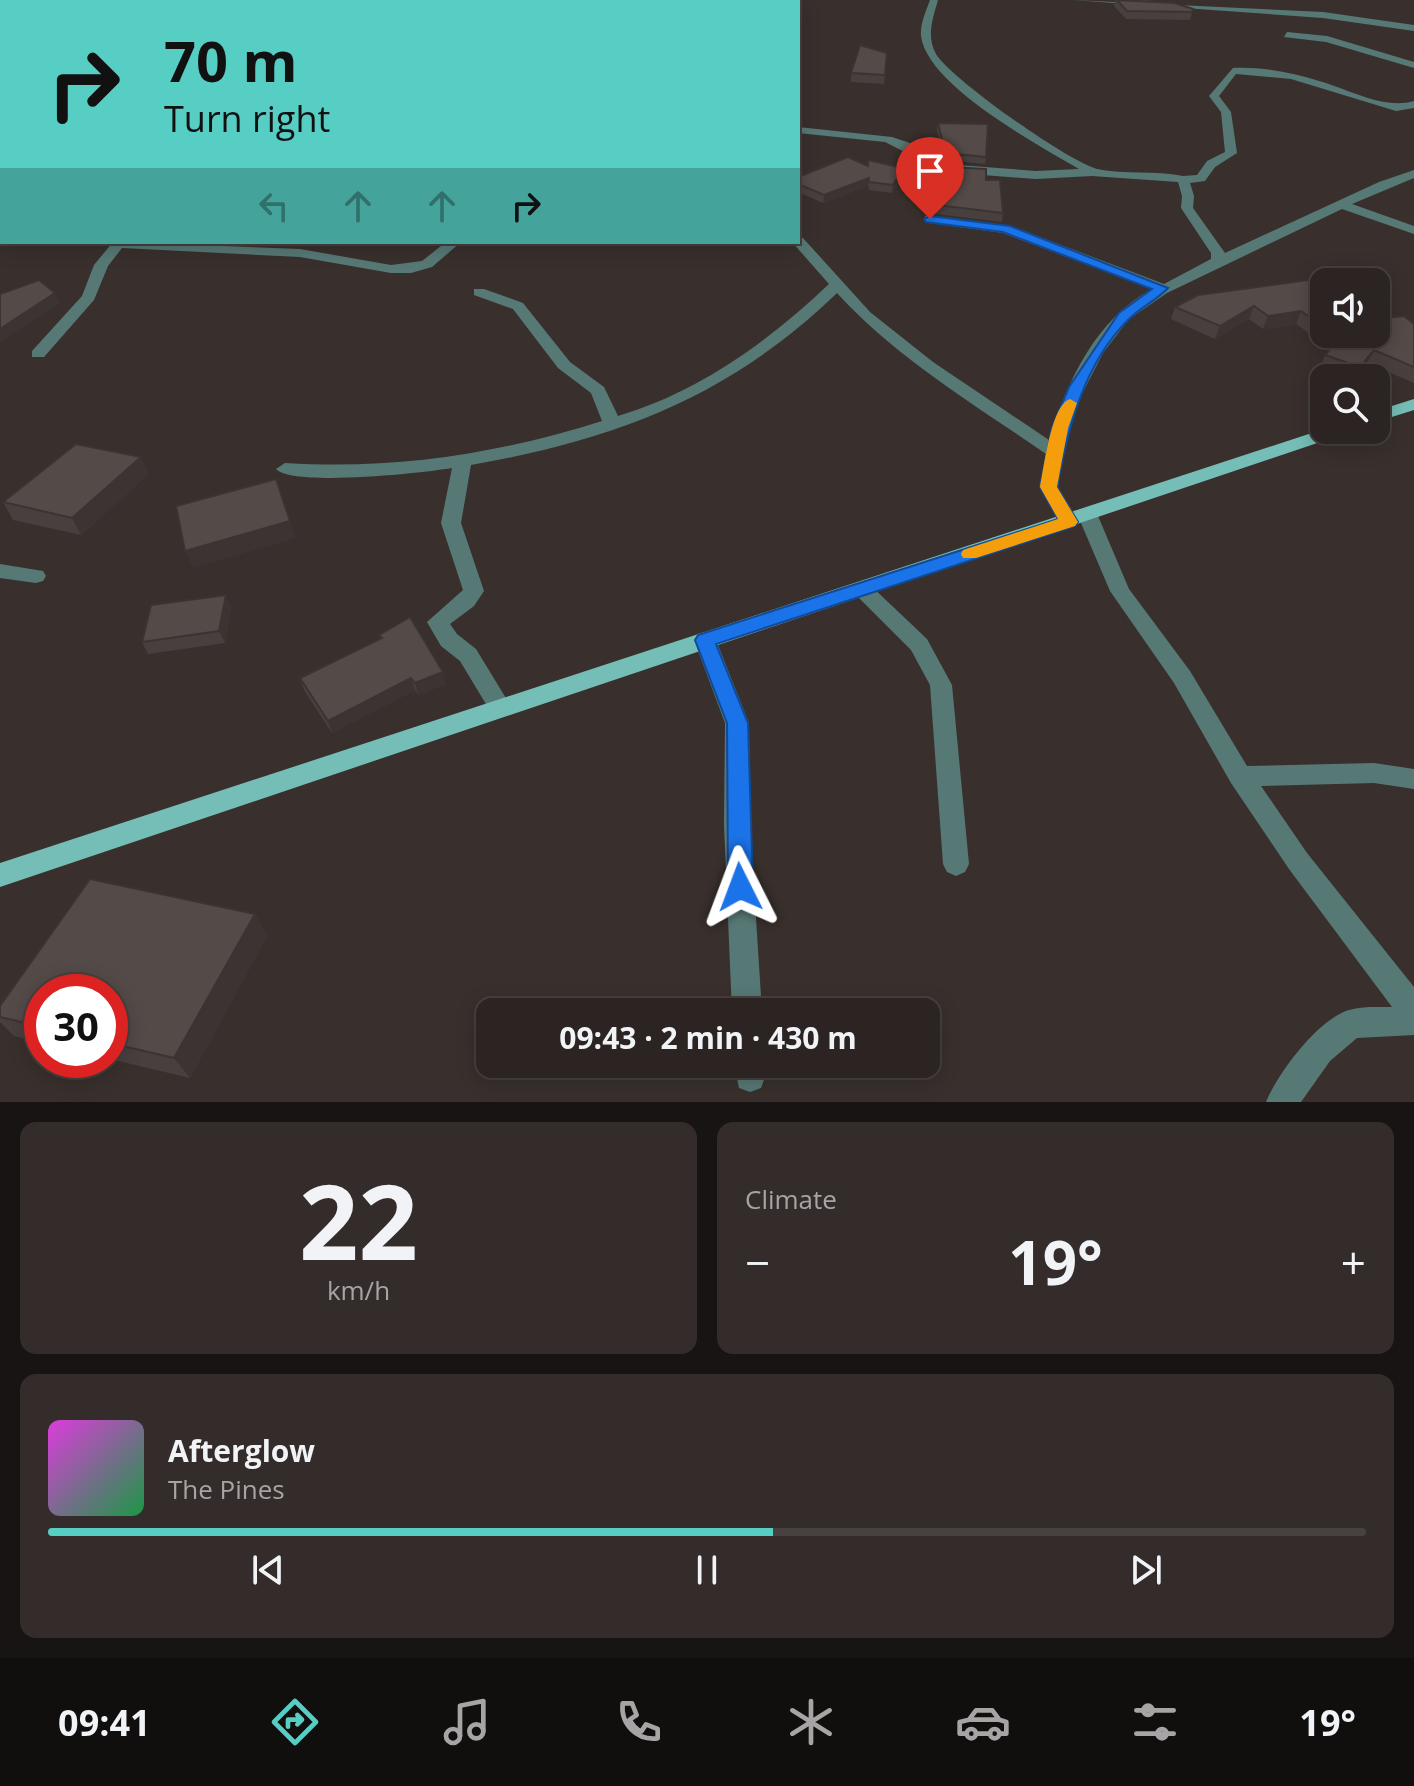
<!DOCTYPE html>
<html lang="en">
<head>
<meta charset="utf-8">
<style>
	body { margin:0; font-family:"Open Sans",sans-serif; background:#332c2a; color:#f1f3f6; height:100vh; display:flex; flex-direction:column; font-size:30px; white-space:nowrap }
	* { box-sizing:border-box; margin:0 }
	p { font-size:26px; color:#a6a4a5 }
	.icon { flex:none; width:44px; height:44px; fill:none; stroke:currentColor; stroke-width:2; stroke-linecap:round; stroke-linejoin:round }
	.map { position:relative; height:1102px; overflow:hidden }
	.panel { display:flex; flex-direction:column; gap:20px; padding:20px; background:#181413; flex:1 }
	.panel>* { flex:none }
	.guide { position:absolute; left:0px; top:0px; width:800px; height:244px; box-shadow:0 4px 20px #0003,0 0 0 2px #474140; background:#56cec4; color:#111; overflow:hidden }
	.fabs { position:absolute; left:1310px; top:268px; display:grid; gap:16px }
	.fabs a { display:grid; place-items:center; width:80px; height:80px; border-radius:16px; background:#2b2422; box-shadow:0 4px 20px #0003,0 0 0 2px #474140; font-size:40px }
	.speed { position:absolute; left:24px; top:974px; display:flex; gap:16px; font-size:40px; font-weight:700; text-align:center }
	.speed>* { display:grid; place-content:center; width:104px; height:104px; border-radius:50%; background:#2b2422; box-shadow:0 4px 20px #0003,0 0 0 2px #474140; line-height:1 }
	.speed .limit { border:12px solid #d22; background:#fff; color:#111 }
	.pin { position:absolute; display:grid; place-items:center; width:68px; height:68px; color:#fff; margin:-82px -34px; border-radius:50% 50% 50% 0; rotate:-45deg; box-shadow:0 0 8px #0007 }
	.pin .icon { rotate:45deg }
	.me { position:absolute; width:88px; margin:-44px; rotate:357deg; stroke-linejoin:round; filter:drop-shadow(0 0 6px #0008) }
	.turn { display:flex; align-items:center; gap:28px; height:168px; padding:0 32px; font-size:36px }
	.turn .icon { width:104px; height:104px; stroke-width:2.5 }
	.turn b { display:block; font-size:56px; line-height:68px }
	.lanes { display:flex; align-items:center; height:76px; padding:0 32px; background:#0003; justify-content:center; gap:40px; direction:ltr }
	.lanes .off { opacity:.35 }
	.big { font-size:60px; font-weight:700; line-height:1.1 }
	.panel .card { flex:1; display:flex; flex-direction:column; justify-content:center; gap:12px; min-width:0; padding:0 28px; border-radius:16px; background:#332c2a }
	.panel .dial { align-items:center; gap:0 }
	.dial b { font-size:104px; line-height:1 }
	.song { display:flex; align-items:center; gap:24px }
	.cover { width:96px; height:96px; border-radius:12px; background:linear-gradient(135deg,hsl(300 70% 55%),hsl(140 70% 35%)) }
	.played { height:8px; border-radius:4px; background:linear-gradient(90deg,#56cec4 55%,#474140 55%) }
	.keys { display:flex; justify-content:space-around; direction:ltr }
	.heat { display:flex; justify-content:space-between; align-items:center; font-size:44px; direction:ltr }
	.panel .tiles { flex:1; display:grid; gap:20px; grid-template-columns:1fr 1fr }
	.card:last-child { grid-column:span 2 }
	.trip { position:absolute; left:476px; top:998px; width:464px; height:80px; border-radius:16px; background:#2b2422; box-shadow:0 4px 20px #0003,0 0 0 2px #474140; font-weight:700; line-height:80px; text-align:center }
	.menu { display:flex; height:128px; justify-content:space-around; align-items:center; background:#110e0e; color:#a6a4a5 }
	.menu .icon { width:56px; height:56px }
	.menu .on { color:#56cec4 }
	.menu b { font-size:36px; color:#f1f3f6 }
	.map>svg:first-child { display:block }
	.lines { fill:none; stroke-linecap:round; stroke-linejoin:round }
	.minor { fill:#577975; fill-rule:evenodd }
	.major { fill:#75beb7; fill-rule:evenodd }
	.wall { fill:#48403e }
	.shaded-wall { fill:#3b3432 }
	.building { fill:#544a48; stroke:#3b3432; stroke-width:2 }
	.route { fill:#1a73e8; stroke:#114b97; stroke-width:2 }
	.slow { fill:#f59e0b }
</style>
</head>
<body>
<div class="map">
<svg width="1414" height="1102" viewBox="0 0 1414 1102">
	<rect width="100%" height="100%" fill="#39302d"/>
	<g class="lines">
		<!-- minor -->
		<g class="minor">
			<path d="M930 0H938C933 18 926 36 936 54 951 79 1069 162 1097 169 1125 175 1155 170 1183 176L1197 175 1207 161 1225 152 1221 112 1209 96 1233 68C1263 67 1290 72 1319 81 1348 89 1384 110 1414 101V108L1396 111 1291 79 1236 74 1219 96 1231 112 1237 153 1215 167 1205 181 1190 183 1194 196 1193 208 1225 253 1379 182 1414 170V178L1352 204 1414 226V234L1342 209 1167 293 1129 319 1103 353 1081 396 1066 441 1058 487 1079 522 1069 528 1062 526 1040 487 1046 454C974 404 896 358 837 293 729 397 617 439 471 465L461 523 484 591 474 606 450 624 457 634 476 649 512 708 508 714 500 717 492 714 460 661 441 646 427 622 463 590 441 523 452 468C423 473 293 487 276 469L285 463C395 470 498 454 602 421L591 393 558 368 513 309 474 295V289H484L523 303 570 362 604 387 618 416C699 392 768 342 829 284L792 242H798V237L803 238 870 312 933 362 1049 440C1067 381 1096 319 1152 289L1003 233 930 223 925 222V216L1011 226 1164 284 1211 259V253L1181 208 1182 196 1178 182 1092 176 1036 179 944 172 885 142 798 133V127L892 137 910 143 945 164 1036 171 1079 169C1038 145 927 85 921 36 920 24 926 11 930 0Z"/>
			<polygon points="1072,0 1323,12 1414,25 1414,31 1323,18"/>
			<rect x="0" y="32" width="2" height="6"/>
			<polygon points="1287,32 1327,36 1414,62 1414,68 1326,42 1284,37"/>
			<polygon points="2,164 2,172 0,173 0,165"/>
			<rect x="0" y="203" width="2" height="8"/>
			<polygon points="113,242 300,249 391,265 422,261 446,242 461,242 432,267 411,273 391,273 300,257 122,248 108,266 94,300 44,357 32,357 32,351 82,296 94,265"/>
			<path d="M1088 510 1098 516 1129 589 1190 671 1247 766 1374 763 1414 769V789L1374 783 1261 786 1307 853 1414 987V1035L1357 1038 1330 1061 1301 1102H1266C1278 1073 1318 1019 1349 1010 1362 1006 1379 1007 1392 1007L1289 869 1231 783 1174 683 1110 591 1078 516Z"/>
			<polygon points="0,564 43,571 46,576 43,581 36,583 0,578"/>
			<polygon points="862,582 869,584 927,639 952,685 969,864 965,872 956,876 947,872 943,864 930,685 911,650 855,594 852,589 855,584"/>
			<polygon points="705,632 713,634 716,640 749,723 750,825 762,1012 732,1012 724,825 725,723 694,640 697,634"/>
			<polygon points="734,1064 764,1064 765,1077 761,1088 750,1092 739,1088"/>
		</g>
		<!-- major -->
		<g class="major">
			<polygon points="1414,399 1414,410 1376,422 1376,411"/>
			<polygon points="1324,429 1347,430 1344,434 0,887 0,863"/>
		</g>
	</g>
	<!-- wall -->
	<g class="wall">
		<polygon points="1115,0 1148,0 1193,9 1190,20 1126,19 1114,6"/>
		<polygon points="887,53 884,84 851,82 851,73"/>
		<polygon points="938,123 986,157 985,164 944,160 937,130"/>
		<polygon points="868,160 903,168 902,176 892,193 869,190 868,186 823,203 798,192 798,177 868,165"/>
		<polygon points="948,167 986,180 1003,213 1002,222 936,214 940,177 948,179"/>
		<polygon points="1324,288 1324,334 1376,334 1414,324 1414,383 1367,363 1356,378 1348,378 1320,368 1325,355 1331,348 1296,324 1263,329 1249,319 1215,339 1171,319 1175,307"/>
		<polygon points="149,474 81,535 13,520 3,502"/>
		<polygon points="231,607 225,643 148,654 142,642"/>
		<polygon points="379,635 446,684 418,695 415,690 332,733 304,690 300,678 380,639"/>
		<polygon points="90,879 255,914 267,936 190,1078 110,1059 110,992 42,992 42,1043 14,1036 0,1022 0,1006"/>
	</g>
	<!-- shaded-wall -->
	<g class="shaded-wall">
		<polygon points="903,168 902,176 892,193 893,185"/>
		<polygon points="869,178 868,186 823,203 824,195"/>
		<polygon points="55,293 60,303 0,342 0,329"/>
		<polygon points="1254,306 1249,319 1215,339 1220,326"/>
		<polygon points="1301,311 1296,324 1263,329 1268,316"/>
		<polygon points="1374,350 1367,363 1355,378 1360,367"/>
		<polygon points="141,457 149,474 81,535 72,518"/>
		<polygon points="276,479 296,538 193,568 185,551"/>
		<polygon points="226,595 231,607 225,643 219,631"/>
		<polygon points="443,672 446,684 418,695 415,683"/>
		<polygon points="411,678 415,690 332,733 328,721"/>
		<polygon points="255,914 267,936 190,1078 174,1058"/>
	</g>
	<!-- building -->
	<g class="building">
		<polygon points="497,0 520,0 520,2 498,2"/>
		<polygon points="1117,0 1175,3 1193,9 1192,12 1127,11"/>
		<polygon points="860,45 887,53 885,75 851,73"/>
		<polygon points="938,123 988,124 986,157 945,153"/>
		<polygon points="848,157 868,166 868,160 903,168 893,185 869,182 869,178 824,195 798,184 798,177"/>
		<polygon points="948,167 986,169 986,180 1000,180 1003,213 937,205 940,177 951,179"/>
		<polygon points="39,280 55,293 0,329 0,294"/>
		<polygon points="1308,280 1324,288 1324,327 1301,311 1268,316 1254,306 1220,326 1175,307 1198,295"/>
		<polygon points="1404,316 1414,324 1414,367 1374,350 1360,367 1325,355 1340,338 1335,334 1376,334 1376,319"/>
		<polygon points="76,444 141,457 72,518 3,502"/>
		<polygon points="276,479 290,521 185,551 176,506"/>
		<polygon points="226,595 219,631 142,642 151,605"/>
		<polygon points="410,617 443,672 415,683 411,678 328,721 300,678 382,638 379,635"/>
		<polygon points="90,879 255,914 174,1058 110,1043 110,992 42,992 42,1027 0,1017 0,1006"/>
	</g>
	<!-- route -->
	<path class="route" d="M930 216 1010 226 1168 288C1157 300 1141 307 1129 319 1084 363 1068 428 1057 487L1078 522 1075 526 716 644 748 723 753 887 749 895 740 898 732 895 728 887 727 723 695 640 698 635 1058 519 1040 487 1052 428 1069 387 1119 313 1152 289 1003 232 926 222 924 219Z"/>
	<!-- slow -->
	<path class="slow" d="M1070 399 1077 403 1068 428 1057 487 1078 522 1075 526 976 558H963L961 554 963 550 1058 519 1040 487C1044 468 1051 405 1070 399Z"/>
</svg>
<div class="fabs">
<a><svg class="icon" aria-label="sound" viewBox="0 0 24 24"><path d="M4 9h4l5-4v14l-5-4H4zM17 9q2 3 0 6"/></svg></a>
<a><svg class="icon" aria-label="search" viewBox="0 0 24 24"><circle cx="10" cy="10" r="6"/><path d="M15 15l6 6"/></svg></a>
</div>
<div class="speed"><div class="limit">30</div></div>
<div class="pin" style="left:930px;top:219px;background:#d93025"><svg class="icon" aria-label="arrive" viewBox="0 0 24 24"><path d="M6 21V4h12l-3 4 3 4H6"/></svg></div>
<svg class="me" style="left:740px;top:887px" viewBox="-20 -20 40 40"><path d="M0-17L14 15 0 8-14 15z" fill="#1a73e8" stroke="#fff" stroke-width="4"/></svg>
<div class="trip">09:43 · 2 min · 430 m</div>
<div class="guide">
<div class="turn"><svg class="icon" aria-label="right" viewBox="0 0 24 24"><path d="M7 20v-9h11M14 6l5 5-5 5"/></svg><div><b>70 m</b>Turn right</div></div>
<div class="lanes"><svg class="icon off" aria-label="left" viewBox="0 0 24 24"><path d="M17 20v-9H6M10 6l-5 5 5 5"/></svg><svg class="icon off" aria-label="ahead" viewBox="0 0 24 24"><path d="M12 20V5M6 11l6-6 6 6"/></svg><svg class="icon off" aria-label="ahead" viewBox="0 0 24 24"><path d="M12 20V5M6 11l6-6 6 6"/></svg><svg class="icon" aria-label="right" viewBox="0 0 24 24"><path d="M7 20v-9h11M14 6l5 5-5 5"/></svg></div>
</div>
</div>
<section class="panel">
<div class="tiles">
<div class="card dial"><b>22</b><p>km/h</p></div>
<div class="card"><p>Climate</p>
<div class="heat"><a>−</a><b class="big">19°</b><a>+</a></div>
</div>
<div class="card">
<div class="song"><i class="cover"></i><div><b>Afterglow</b><p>The Pines</p></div></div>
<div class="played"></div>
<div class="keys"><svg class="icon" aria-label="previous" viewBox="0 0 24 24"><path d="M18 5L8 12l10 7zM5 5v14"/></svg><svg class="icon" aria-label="pause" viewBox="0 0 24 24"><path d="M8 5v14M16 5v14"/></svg><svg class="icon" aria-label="next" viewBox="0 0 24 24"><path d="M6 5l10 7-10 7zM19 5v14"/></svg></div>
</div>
</div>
</section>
<nav class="menu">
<b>09:41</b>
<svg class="icon on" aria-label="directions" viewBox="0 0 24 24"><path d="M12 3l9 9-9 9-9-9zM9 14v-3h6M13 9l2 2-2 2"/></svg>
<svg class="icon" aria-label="music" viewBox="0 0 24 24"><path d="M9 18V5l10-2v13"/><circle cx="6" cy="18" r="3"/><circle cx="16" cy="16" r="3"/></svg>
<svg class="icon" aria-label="phone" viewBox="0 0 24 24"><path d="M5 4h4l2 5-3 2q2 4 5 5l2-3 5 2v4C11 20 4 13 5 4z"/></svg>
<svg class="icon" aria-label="climate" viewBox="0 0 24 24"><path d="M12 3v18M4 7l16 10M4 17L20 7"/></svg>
<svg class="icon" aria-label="car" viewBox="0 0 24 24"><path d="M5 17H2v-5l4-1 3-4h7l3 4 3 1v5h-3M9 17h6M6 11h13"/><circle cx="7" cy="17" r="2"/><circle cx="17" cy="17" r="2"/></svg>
<svg class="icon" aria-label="filters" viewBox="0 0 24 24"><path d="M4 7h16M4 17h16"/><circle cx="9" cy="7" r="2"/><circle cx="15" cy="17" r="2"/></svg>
<b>19°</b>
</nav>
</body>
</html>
